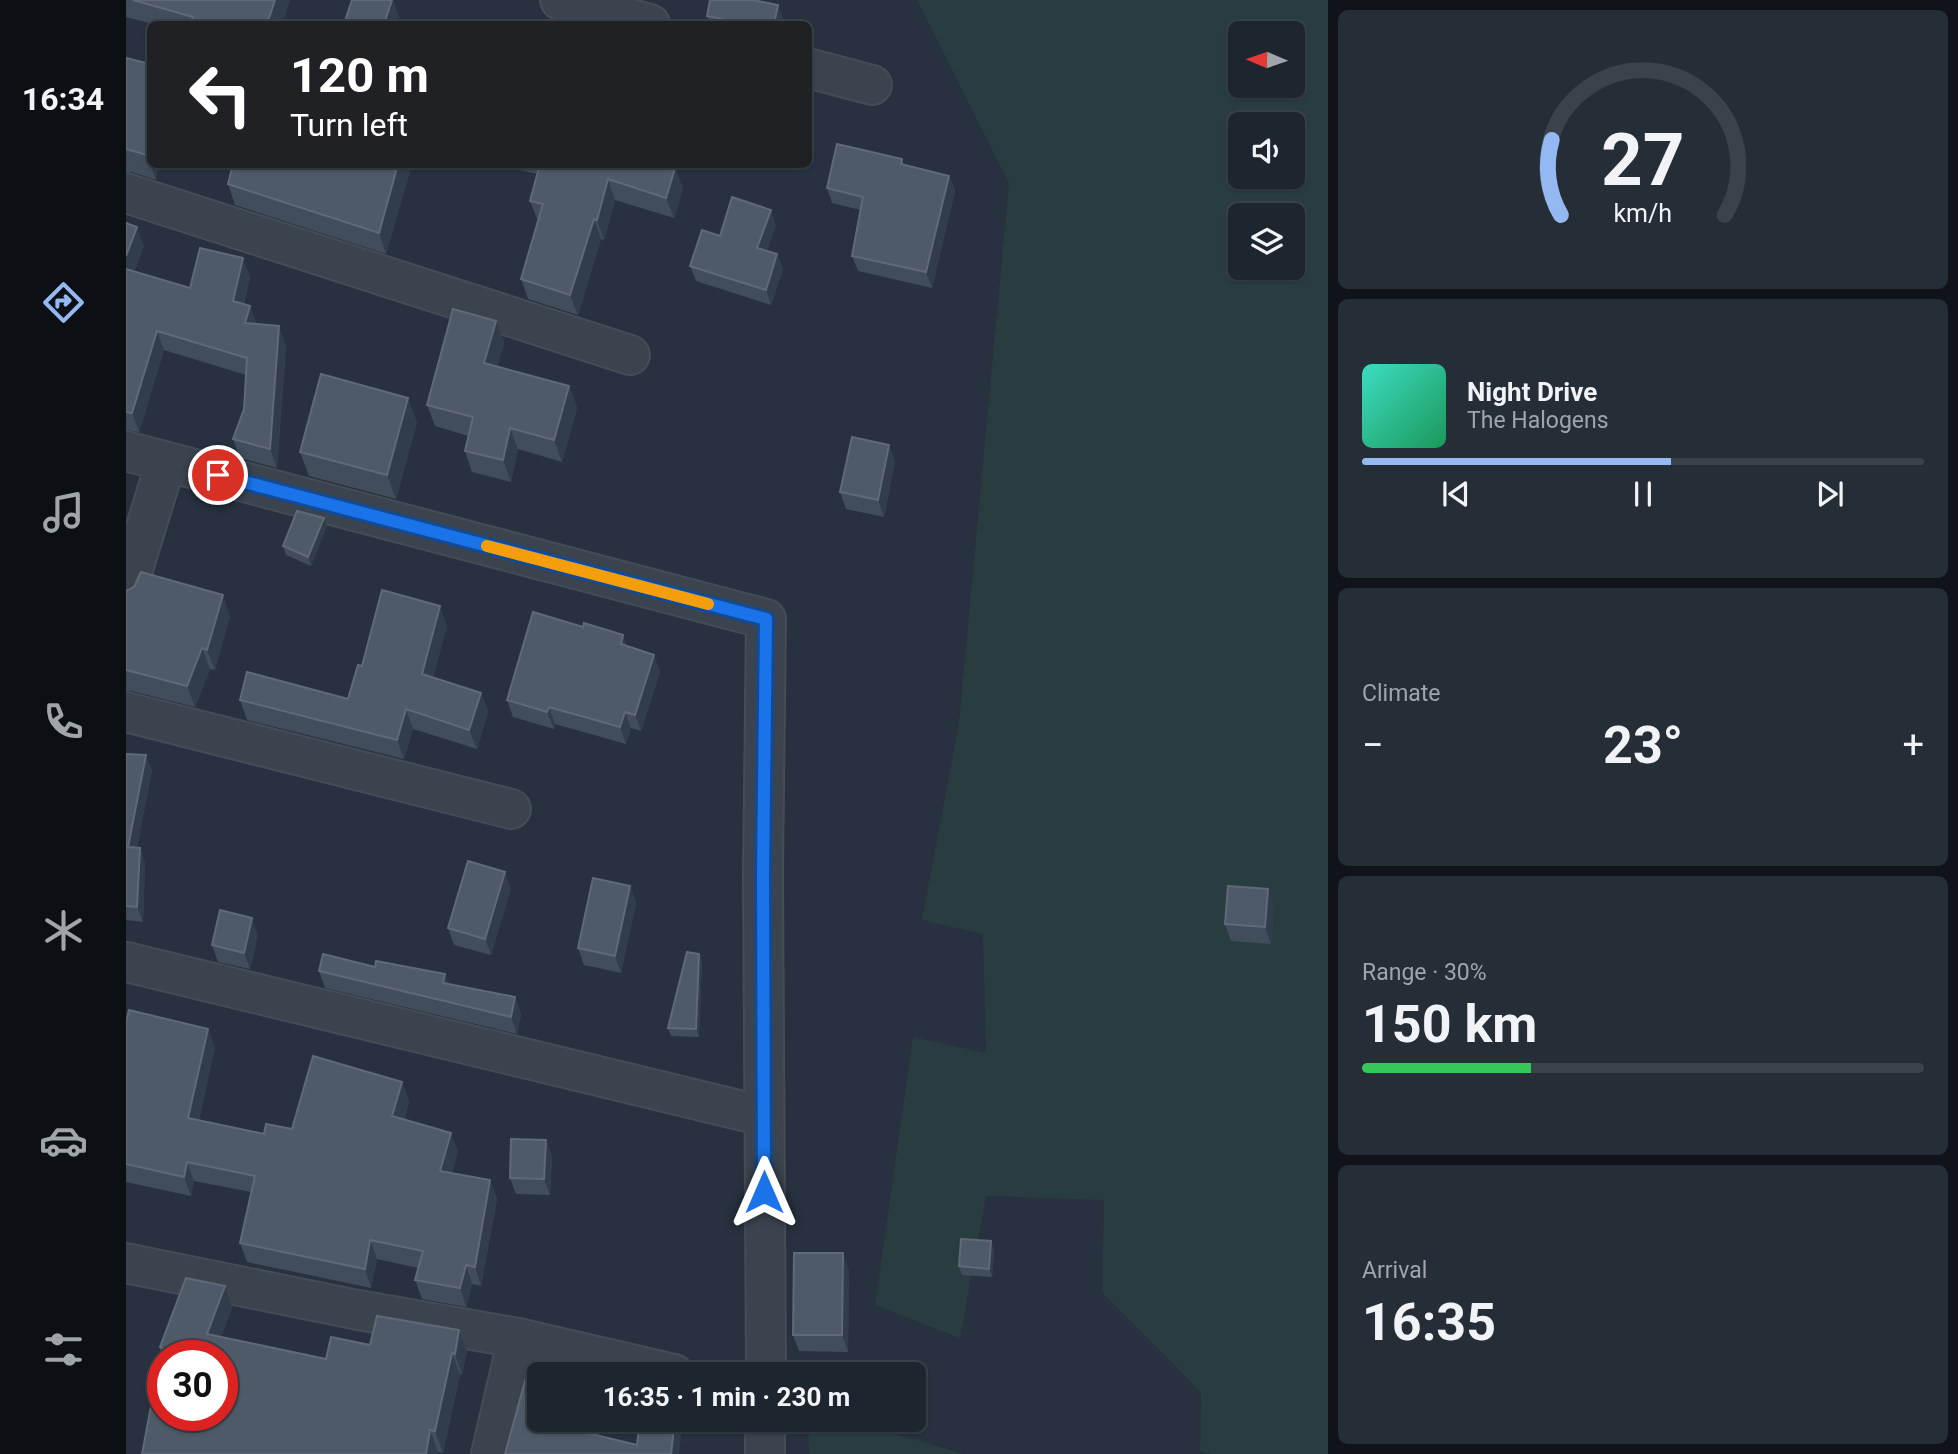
<!DOCTYPE html>
<html lang="en">
<head>
<meta charset="utf-8">
<style>
	body { margin:0; font-family:Roboto,sans-serif; background:#252d37; color:#f1f3f6; height:100vh; display:flex; flex-direction:column; font-size:26px; white-space:nowrap }
	* { box-sizing:border-box; margin:0 }
	p { font-size:23px; color:#a0a5aa }
	.icon { flex:none; width:38px; height:38px; fill:none; stroke:currentColor; stroke-width:2; stroke-linecap:round; stroke-linejoin:round }
	.map { position:relative; flex:1; overflow:hidden }
	.panel { display:flex; flex-direction:column; gap:10px; padding:10px; background:#10141a; width:630px }
	.panel>* { flex:none }
	.guide { position:absolute; left:21px; top:21px; width:665px; height:147px; border-radius:10px; box-shadow:0 2px 5px #0004,0 0 0 2px #3b424b; background:#202124; color:#fff; overflow:hidden }
	.needle { width:46px; rotate:272deg }
	.buttons { position:absolute; left:1102px; top:21px; display:grid; gap:14px }
	.buttons a { display:grid; place-items:center; width:77px; height:77px; border-radius:10px; background:#1d252f; box-shadow:0 2px 5px #0004,0 0 0 2px #3b424b; font-size:35px }
	.speed { position:absolute; left:21px; top:1340px; display:flex; gap:14px; font-size:35px; font-weight:700; text-align:center }
	.speed>* { display:grid; place-content:center; width:91px; height:91px; border-radius:50%; background:#1d252f; box-shadow:0 2px 5px #0004,0 0 0 2px #3b424b; line-height:1 }
	.speed .limit { border:10px solid #d22; background:#fff; color:#111 }
	.pin { position:absolute; display:grid; place-items:center; width:60px; height:60px; color:#fff; margin:-30px; border:4px solid #fff; border-radius:50%; box-shadow:0 2px 7px #0007 }
	.me { position:absolute; width:77px; margin:-38px; rotate:0deg; stroke-linejoin:round; filter:drop-shadow(0 0 5px #0008) }
	.turn { display:flex; align-items:center; gap:24px; height:147px; padding:0 28px; font-size:32px }
	.turn .icon { width:91px; height:91px; stroke-width:2.5 }
	.turn b { display:block; font-size:49px; line-height:60px }
	.big { font-size:52px; font-weight:700; line-height:1.1 }
	.panel .widget { flex:1; display:flex; flex-direction:column; justify-content:center; gap:10px; min-width:0; padding:0 24px; border-radius:10px; background:#252d37 }
	.panel .dial { align-items:center; gap:0 }
	.dial svg { height:182px; overflow:visible; fill:none; stroke:#3b424b; stroke-width:7; stroke-linecap:round; text-anchor:middle }
	.dial text { fill:#f1f3f6; stroke:none }
	.song { display:flex; align-items:center; gap:21px }
	.cover { width:84px; height:84px; border-radius:10px; background:linear-gradient(135deg,hsl(170 70% 55%),hsl(150 70% 35%)) }
	.played { height:7px; border-radius:4px; background:linear-gradient(90deg,#93b8f2 55%,#3b424b 55%) }
	.keys { display:flex; justify-content:space-around; direction:ltr }
	.heat { display:flex; justify-content:space-between; align-items:center; font-size:38px; direction:ltr }
	.charge { height:10px; border-radius:5px; background:linear-gradient(90deg,#34c759 30%,#3b424b 0) }
	.trip { position:absolute; left:401px; top:1362px; width:399px; height:70px; border-radius:10px; background:#1d252f; box-shadow:0 2px 5px #0004,0 0 0 2px #3b424b; font-weight:700; line-height:70px; text-align:center }
	main { display:flex; flex:1; min-height:0 }
	.tabs { display:flex; flex-direction:column; width:126px; justify-content:space-around; align-items:center; background:#0c0f13; color:#a0a5aa }
	.tabs .icon { width:49px; height:49px }
	.tabs .selected { color:#93b8f2 }
	.tabs b { font-size:32px; color:#f1f3f6 }
	.map>svg:first-child { display:block }
	.green { fill:#293d40; fill-rule:evenodd }
	.lines { fill:none; stroke-linecap:round; stroke-linejoin:round }
	.minor-casing { stroke:#444c58; stroke-width:42 }
	.minor { stroke:#3b434f; stroke-width:38 }
	.wall { fill:#424d5c }
	.shaded-wall { fill:#323d4c }
	.building { fill:#4e5a68; stroke:#5f6977; stroke-width:2; fill-rule:evenodd }
	.route-casing { stroke:#114b97; stroke-width:18 }
	.route { stroke:#1a73e8; stroke-width:12 }
	.slow { stroke:#f59e0b; stroke-width:12 }
</style>
</head>
<body>
<main>
<nav class="tabs">
<b>16:34</b>
<svg class="icon selected" aria-label="directions" viewBox="0 0 24 24"><path d="M12 3l9 9-9 9-9-9zM9 14v-3h6M13 9l2 2-2 2"/></svg>
<svg class="icon" aria-label="music" viewBox="0 0 24 24"><path d="M9 18V5l10-2v13"/><circle cx="6" cy="18" r="3"/><circle cx="16" cy="16" r="3"/></svg>
<svg class="icon" aria-label="phone" viewBox="0 0 24 24"><path d="M5 4h4l2 5-3 2q2 4 5 5l2-3 5 2v4C11 20 4 13 5 4z"/></svg>
<svg class="icon" aria-label="climate" viewBox="0 0 24 24"><path d="M12 3v18M4 7l16 10M4 17L20 7"/></svg>
<svg class="icon" aria-label="car" viewBox="0 0 24 24"><path d="M5 17H2v-5l4-1 3-4h7l3 4 3 1v5h-3M9 17h6M6 11h13"/><circle cx="7" cy="17" r="2"/><circle cx="17" cy="17" r="2"/></svg>
<svg class="icon" aria-label="filters" viewBox="0 0 24 24"><path d="M4 7h16M4 17h16"/><circle cx="9" cy="7" r="2"/><circle cx="15" cy="17" r="2"/></svg>
</nav>
<div class="map">
<svg width="1202" height="1454" viewBox="0 0 1202 1454">
	<rect width="100%" height="100%" fill="#27313f"/>
	<!-- green -->
	<g class="green">
		<path d="M791 0H1202V1454H1085L1074 1451 1075 1392 976 1292 978 1200 860 1196 834 1338 749 1305 787 1037 860 1053 857 934 796 920 833 723 883 183ZM1115 33H1167V86H1115ZM1115 124H1167V177H1115ZM1115 215H1167V268H1115Z"/>
		<polygon points="682,1419 720,1419 837,1454 683,1454"/>
	</g>
	<g class="lines">
		<!-- minor casing -->
		<g class="minor-casing">
			<g id="minor">
				<polyline points="434,0 524,24"/>
				<polyline points="682,68 746,85"/>
				<polyline points="0,193 504,355"/>
				<polyline points="0,451 640,619 637,873 640,1374"/>
				<polyline points="0,592 40,462"/>
				<polyline points="0,712 385,809"/>
				<polyline points="0,962 638,1116"/>
				<polyline points="0,1263 232,1310 392,1338 548,1374"/>
				<polyline points="365,1454 392,1338"/>
				<polyline points="639,1454 639,1419"/>
			</g>
		</g>
		<!-- minor -->
		<use href="#minor" class="minor"/>
	</g>
	<!-- wall -->
	<g class="wall">
		<polygon points="0,0 164,0 156,24 27,24 0,17"/>
		<polygon points="652,5 658,22 658,24 584,24 581,16"/>
		<polygon points="0,58 30,180 6,172 0,172"/>
		<polygon points="776,159 778,165 823,176 829,191 806,288 732,271 726,256 735,210 706,203 701,188"/>
		<polygon points="286,164 260,254 109,205 102,184"/>
		<polygon points="375,164 537,164 549,168 557,189 548,218 489,200 478,240 475,239 452,315 402,299 395,279 412,221 404,201 411,174 376,166"/>
		<polygon points="0,223 18,246 8,271 64,288 124,277 118,304 124,306 130,324 160,345 151,468 114,458 107,439 118,409 120,375 38,350 13,432 0,430"/>
		<polygon points="650,225 641,251 651,254 657,269 645,305 570,281 564,266 594,236"/>
		<polygon points="370,321 378,343 371,367 443,386 451,408 436,462 392,449 385,482 346,472 339,451 342,436 309,426 301,405"/>
		<polygon points="291,422 270,499 183,476 174,452"/>
		<polygon points="769,461 758,517 720,509 714,492"/>
		<polygon points="201,526 185,566 160,555 157,546"/>
		<polygon points="0,591 104,616 89,670 84,669 69,707 5,691 0,692"/>
		<polygon points="321,626 307,677 355,693 362,712 351,749 287,729 278,759 121,720 114,700 222,699 236,666"/>
		<polygon points="501,646 534,672 515,731 505,728 500,744 429,724 428,729 387,717 381,700"/>
		<polygon points="0,754 26,770 11,847 19,863 17,922 0,920"/>
		<polygon points="504,886 510,903 495,973 458,965 452,948"/>
		<polygon points="385,888 365,955 328,945 322,928"/>
		<polygon points="1148,906 1145,944 1105,941 1099,924"/>
		<polygon points="132,935 124,969 92,962 86,945"/>
		<polygon points="576,962 573,1037 545,1036 542,1028"/>
		<polygon points="193,971 323,984 389,997 395,1014 391,1034 199,988"/>
		<polygon points="0,1022 89,1047 73,1120 138,1134 166,1129 276,1082 283,1101 278,1120 332,1151 326,1173 364,1180 371,1199 355,1286 346,1284 340,1307 296,1299 289,1280 292,1268 251,1259 245,1288 121,1262 114,1243 125,1192 68,1181 65,1196 0,1182"/>
		<polygon points="420,1140 426,1157 424,1195 390,1194 384,1178"/>
		<polygon points="865,1241 868,1250 866,1277 836,1275 833,1266"/>
		<polygon points="723,1270 722,1352 673,1351 667,1335"/>
		<polygon points="106,1307 95,1337 200,1359 244,1345 333,1330 341,1351 336,1375 334,1374 317,1453 312,1452 312,1454 16,1454 35,1351 34,1347"/>
	</g>
	<!-- shaded-wall -->
	<g class="shaded-wall">
		<polygon points="149,0 164,0 156,24 141,24"/>
		<polygon points="266,0 267,0 274,19 273,24 258,24"/>
		<polygon points="652,5 658,22 658,24 648,24"/>
		<polygon points="24,139 24,164 33,164 30,180 21,155"/>
		<polygon points="272,164 286,164 260,254 253,233"/>
		<polygon points="549,168 557,189 548,218 540,198"/>
		<polygon points="823,176 829,191 806,288 800,272"/>
		<polygon points="482,179 489,200 478,240 471,220"/>
		<polygon points="645,210 650,225 637,263 631,248"/>
		<polygon points="468,219 475,239 452,315 444,295"/>
		<polygon points="11,227 18,246 3,287 0,279 0,256"/>
		<polygon points="651,254 657,269 645,305 640,290"/>
		<polygon points="117,258 124,277 114,320 107,301"/>
		<polygon points="124,306 131,325 119,323"/>
		<polygon points="370,321 378,343 366,385 358,363"/>
		<polygon points="153,326 160,345 151,468 144,449"/>
		<polygon points="31,331 38,350 13,432 6,413"/>
		<polygon points="443,386 451,408 436,462 428,440"/>
		<polygon points="282,398 291,422 270,499 261,475"/>
		<polygon points="384,428 392,449 385,482 377,460"/>
		<polygon points="763,445 769,461 758,517 752,500"/>
		<polygon points="198,518 201,526 185,566 182,557"/>
		<polygon points="97,595 104,616 89,670 81,650"/>
		<polygon points="314,606 321,626 303,693 296,674"/>
		<polygon points="497,635 503,652 495,644"/>
		<polygon points="76,648 84,669 69,707 61,686"/>
		<polygon points="528,655 534,672 515,731 509,715"/>
		<polygon points="355,693 362,712 351,749 343,730"/>
		<polygon points="423,707 429,724 428,729 421,712"/>
		<polygon points="280,709 287,729 278,759 271,740"/>
		<polygon points="499,712 505,728 500,744 494,727"/>
		<polygon points="20,755 26,770 8,862 2,847"/>
		<polygon points="14,848 19,863 17,922 11,907"/>
		<polygon points="379,872 385,888 365,955 359,939"/>
		<polygon points="504,886 510,903 495,973 489,956"/>
		<polygon points="1142,889 1148,906 1145,944 1139,927"/>
		<polygon points="126,918 132,935 124,969 118,953"/>
		<polygon points="573,954 576,962 573,1037 570,1029"/>
		<polygon points="319,974 325,990 317,983"/>
		<polygon points="389,997 395,1014 391,1034 385,1017"/>
		<polygon points="82,1029 89,1047 69,1137 62,1118"/>
		<polygon points="276,1082 283,1101 273,1135 266,1116"/>
		<polygon points="325,1133 332,1151 321,1190 314,1171"/>
		<polygon points="420,1140 426,1157 424,1195 418,1179"/>
		<polygon points="61,1162 68,1181 65,1196 58,1177"/>
		<polygon points="364,1180 371,1199 355,1286 349,1267"/>
		<polygon points="244,1240 251,1259 245,1288 239,1269"/>
		<polygon points="865,1241 868,1250 866,1277 863,1269"/>
		<polygon points="717,1253 723,1270 722,1352 716,1335"/>
		<polygon points="340,1265 346,1284 340,1307 334,1288"/>
		<polygon points="99,1286 106,1307 89,1355 81,1334"/>
		<polygon points="333,1330 341,1351 336,1375 329,1354"/>
		<polygon points="326,1353 334,1374 317,1453 309,1431"/>
		<polygon points="431,1419 442,1419 435,1442 429,1425"/>
		<polygon points="549,1419 557,1419 553,1454 545,1454"/>
		<polygon points="304,1430 312,1452 312,1454 300,1454"/>
	</g>
	<!-- building -->
	<g class="building">
		<polygon points="7,0 149,0 141,24 65,24 67,17"/>
		<polygon points="226,0 266,0 258,24 218,24"/>
		<polygon points="584,0 627,0 652,5 648,24 621,24 581,16"/>
		<polygon points="0,58 24,64 24,139 21,155 0,149"/>
		<polygon points="711,144 776,159 775,164 823,176 800,272 726,256 737,197 701,188"/>
		<polygon points="107,164 272,164 253,233 102,184"/>
		<polygon points="414,164 537,164 549,168 540,198 482,179 471,220 468,219 444,295 395,279 417,204 404,201"/>
		<polygon points="606,197 645,210 631,248 651,254 640,290 564,266 576,230 594,236"/>
		<polygon points="0,223 11,227 0,256"/>
		<polygon points="74,248 117,258 107,301 124,306 119,323 153,326 144,449 107,439 118,409 121,358 31,331 6,413 0,412 0,269 64,288"/>
		<polygon points="327,309 370,321 358,363 443,386 428,440 384,428 377,460 339,451 347,417 301,405"/>
		<polygon points="195,374 282,398 261,475 174,452"/>
		<polygon points="726,437 763,445 752,500 714,492"/>
		<polygon points="171,511 198,518 182,557 157,546"/>
		<polygon points="15,572 97,595 81,650 76,648 61,686 0,670 0,591 8,587"/>
		<polygon points="256,590 314,606 296,674 355,693 343,730 280,709 271,740 114,700 121,672 222,699 232,665 236,666"/>
		<polygon points="407,612 457,627 458,623 497,635 495,644 528,655 509,715 499,712 494,727 423,707 421,712 381,700"/>
		<polygon points="0,754 20,755 2,847 14,848 11,907 0,906"/>
		<polygon points="342,861 379,872 359,939 322,928"/>
		<polygon points="467,878 504,886 489,956 452,948"/>
		<polygon points="1102,886 1142,889 1139,927 1099,924"/>
		<polygon points="94,910 126,918 118,953 86,945"/>
		<polygon points="561,952 573,954 570,1029 542,1028"/>
		<polygon points="197,954 249,967 250,961 319,974 317,983 389,997 385,1017 193,971"/>
		<polygon points="3,1010 82,1029 62,1118 138,1134 140,1124 166,1129 187,1056 276,1082 266,1116 325,1133 314,1171 364,1180 349,1267 340,1265 334,1288 289,1280 297,1251 244,1240 239,1269 114,1243 129,1176 61,1162 58,1177 0,1164 0,1022"/>
		<polygon points="385,1139 420,1140 418,1179 384,1178"/>
		<polygon points="835,1239 865,1241 863,1269 833,1266"/>
		<polygon points="668,1253 717,1253 716,1335 667,1335"/>
		<path d="M60 1278 99 1286 81 1334 200 1359 205 1337 244 1345 251 1316 333 1330 329 1354 326 1353 309 1431 304 1430 300 1454H16L36 1348 34 1347ZM37 1356H96V1416H37Z"/>
		<polygon points="401,1374 413,1378 413,1419 431,1419 429,1425 511,1445 514,1419 549,1419 545,1454 379,1454"/>
	</g>
	<g class="lines">
		<!-- route casing -->
		<g class="route-casing">
			<polyline id="route" points="92,475 640,619 637,873 638,1192"/>
		</g>
		<!-- route -->
		<use href="#route" class="route"/>
		<!-- slow -->
		<polyline class="slow" points="361,546 582,604"/>
	</g>
</svg>
<div class="buttons">
<a><svg class="needle" viewBox="-14 -14 28 28"><path d="M0-13l5 13h-10z" fill="#e53935"/><path d="M0 13l5-13h-10z" fill="#a0a5aa"/></svg></a>
<a><svg class="icon" aria-label="sound" viewBox="0 0 24 24"><path d="M4 9h4l5-4v14l-5-4H4zM17 9q2 3 0 6"/></svg></a>
<a><svg class="icon" aria-label="layers" viewBox="0 0 24 24"><path d="M12 4l9 5-9 5-9-5zM3 14l9 5 9-5"/></svg></a>
</div>
<div class="speed"><div class="limit">30</div></div>
<div class="pin" style="left:92px;top:475px;background:#d93025"><svg class="icon" aria-label="arrive" viewBox="0 0 24 24"><path d="M6 21V4h12l-3 4 3 4H6"/></svg></div>
<svg class="me" style="left:638px;top:1192px" viewBox="-20 -20 40 40"><path d="M0-17L14 15 0 8-14 15z" fill="#1a73e8" stroke="#fff" stroke-width="4"/></svg>
<div class="trip">16:35 · 1 min · 230 m</div>
<div class="guide">
<div class="turn"><svg class="icon" aria-label="left" viewBox="0 0 24 24"><path d="M17 20v-9H6M10 6l-5 5 5 5"/></svg><div><b>120 m</b>Turn left</div></div>
</div>
</div>
<section class="panel">
<div class="widget dial"><svg viewBox="0 0 100 80">
<path d="M14 69A42 42 0 1 1 86 69"/>
<path d="M14 69A42 42 0 0 1 10 36" stroke="#93b8f2"/>
<text x="50" y="56" font-size="32" font-weight="700">27</text>
<text x="50" y="72" font-size="11">km/h</text>
</svg></div>
<div class="widget">
<div class="song"><i class="cover"></i><div><b>Night Drive</b><p>The Halogens</p></div></div>
<div class="played"></div>
<div class="keys"><svg class="icon" aria-label="previous" viewBox="0 0 24 24"><path d="M18 5L8 12l10 7zM5 5v14"/></svg><svg class="icon" aria-label="pause" viewBox="0 0 24 24"><path d="M8 5v14M16 5v14"/></svg><svg class="icon" aria-label="next" viewBox="0 0 24 24"><path d="M6 5l10 7-10 7zM19 5v14"/></svg></div>
</div>
<div class="widget"><p>Climate</p>
<div class="heat"><a>−</a><b class="big">23°</b><a>+</a></div>
</div>
<div class="widget"><p>Range · 30%</p><b class="big">150 km</b><div class="charge"></div></div>
<div class="widget"><p>Arrival</p><b class="big">16:35</b></div>
</section>
</main>
</body>
</html>
